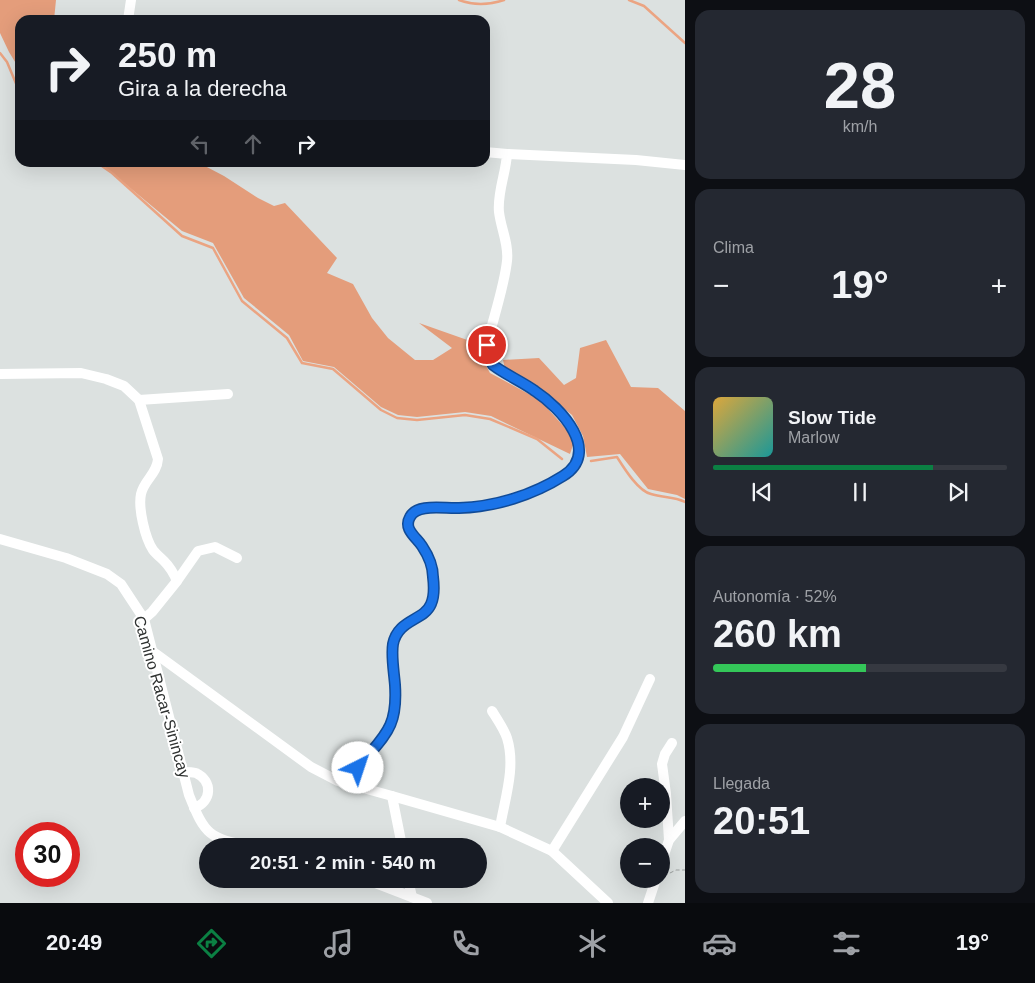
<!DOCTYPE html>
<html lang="es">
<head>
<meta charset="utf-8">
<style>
	body { margin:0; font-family:Arial,sans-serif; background:#242831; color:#f1f3f6; height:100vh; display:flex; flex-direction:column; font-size:19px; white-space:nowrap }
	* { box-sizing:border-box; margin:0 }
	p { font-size:16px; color:#9ea1a6 }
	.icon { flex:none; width:28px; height:28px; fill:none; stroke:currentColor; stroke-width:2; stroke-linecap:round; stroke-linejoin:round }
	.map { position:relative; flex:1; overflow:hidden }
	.sheet { display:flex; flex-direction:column; gap:10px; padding:10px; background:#0d0f14; width:350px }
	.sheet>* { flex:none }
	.guide { position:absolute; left:15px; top:15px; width:475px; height:152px; border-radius:15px; box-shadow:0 5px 20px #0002; background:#171b24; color:#f1f3f6; overflow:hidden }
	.tools { position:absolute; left:620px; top:778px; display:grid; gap:10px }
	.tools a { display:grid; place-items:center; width:50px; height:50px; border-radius:50%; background:#171b24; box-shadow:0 5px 20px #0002; font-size:25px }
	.speed { position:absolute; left:15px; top:822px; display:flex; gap:10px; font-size:25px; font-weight:700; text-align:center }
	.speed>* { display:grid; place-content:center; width:65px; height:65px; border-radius:50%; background:#171b24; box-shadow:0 5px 20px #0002; line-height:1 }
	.speed .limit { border:8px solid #d22; background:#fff; color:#111 }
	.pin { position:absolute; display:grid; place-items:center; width:42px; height:42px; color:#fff; margin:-21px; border:2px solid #fff; border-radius:50%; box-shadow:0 1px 5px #0007 }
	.me { position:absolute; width:55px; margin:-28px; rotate:41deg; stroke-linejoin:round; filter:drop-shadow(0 0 4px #0008) }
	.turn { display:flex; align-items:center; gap:18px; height:105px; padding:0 20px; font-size:22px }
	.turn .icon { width:65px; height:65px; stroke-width:2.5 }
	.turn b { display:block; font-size:35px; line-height:42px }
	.lanes { display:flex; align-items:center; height:48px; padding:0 20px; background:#0003; justify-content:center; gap:25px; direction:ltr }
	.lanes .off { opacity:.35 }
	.big { font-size:38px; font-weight:700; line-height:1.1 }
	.sheet .card { flex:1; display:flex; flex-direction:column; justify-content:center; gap:8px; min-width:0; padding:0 18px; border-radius:15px; background:#242831 }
	.sheet .dial { align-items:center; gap:0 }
	.dial b { font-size:65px; line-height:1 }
	.song { display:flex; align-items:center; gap:15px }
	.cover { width:60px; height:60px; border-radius:8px; background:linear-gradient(135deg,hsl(40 70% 55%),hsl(180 70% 35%)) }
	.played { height:5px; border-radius:2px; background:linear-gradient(90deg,#0b8043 75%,#363941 75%) }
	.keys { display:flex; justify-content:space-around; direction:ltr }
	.heat { display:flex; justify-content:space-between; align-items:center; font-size:28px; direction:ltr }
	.charge { height:8px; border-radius:4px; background:linear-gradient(90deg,#34c759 52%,#363941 0) }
	.trip { position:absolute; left:199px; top:838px; width:288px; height:50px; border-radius:25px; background:#171b24; box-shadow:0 5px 20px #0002; font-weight:700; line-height:50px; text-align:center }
	.tabs { display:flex; height:80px; justify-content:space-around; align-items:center; background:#090b0e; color:#9ea1a6 }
	.tabs .icon { width:35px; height:35px }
	.tabs .on { color:#0b8043 }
	.tabs b { font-size:22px; color:#f1f3f6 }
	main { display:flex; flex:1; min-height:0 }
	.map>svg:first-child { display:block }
	.forest { fill:#e49d7b }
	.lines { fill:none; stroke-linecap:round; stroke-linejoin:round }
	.stream { stroke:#eba482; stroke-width:2.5 }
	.path { stroke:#9da1a0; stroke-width:1; stroke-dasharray:4 2.5; stroke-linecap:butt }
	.minor { stroke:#fff; stroke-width:10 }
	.route-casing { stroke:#114b97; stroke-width:12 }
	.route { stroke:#1a73e8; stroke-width:9 }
	.labels { text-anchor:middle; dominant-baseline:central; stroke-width:4; stroke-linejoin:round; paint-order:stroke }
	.street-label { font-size:16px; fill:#2f3231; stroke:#fff }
</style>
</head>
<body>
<main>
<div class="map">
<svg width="685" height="903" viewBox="0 0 685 903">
	<rect width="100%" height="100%" fill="#dce1e0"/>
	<!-- forest -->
	<g class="forest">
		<polygon points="0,0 56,0 54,20 20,20 20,70 9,52 0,33"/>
		<polygon points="100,163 177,163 179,166 203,165 224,176 258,198 274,206 285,203 337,258 327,273 353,284 372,318 388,338 415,360 433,360 452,348 419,323 473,342 490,373 540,400 575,439 570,454 491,416 465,412 417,417 398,415 381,407 334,367 303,361 289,335 244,298 213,243 182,231"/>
		<polygon points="606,340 631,387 658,388 685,411 685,499 677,495 648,489 620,454 587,457 583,436 572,415 537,387 505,369 503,360 539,358 564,385 576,378 580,348"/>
	</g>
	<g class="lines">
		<!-- stream -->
		<g class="stream">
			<path d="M459 0C475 6 489 5 504 0"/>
			<polyline points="629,0 644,6 685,43"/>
			<polyline points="0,53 7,62 20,93"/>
			<polyline points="96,162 112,173 182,236 213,248 242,301 287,338 302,363 333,369 381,410 397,418 417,420 465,415 490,419 537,439 562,459"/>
			<path d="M591 461 617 457C624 468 638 491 651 494 663 498 674 496 685 502"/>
		</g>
		<!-- path -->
		<polyline class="path" points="664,876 676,870 685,870"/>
		<!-- minor -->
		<g class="minor">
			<polyline points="128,20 131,0"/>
			<polyline points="507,154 636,160 685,165"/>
			<path d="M0 374 81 373 106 379 124 386 139 400 158 459C157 474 144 480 141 494 138 508 145 538 153 550 156 554 161 558 164 561 170 567 174 574 177 581L152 612 144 619"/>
			<polyline points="139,400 228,394"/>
			<path d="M0 539 66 558 107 574 121 584 144 619 189 795C205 835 209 839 252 846"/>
			<polyline points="177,581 198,551 215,547 237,558"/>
			<polyline points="152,651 311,767 338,781 392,796 402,846"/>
			<path d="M492 711C497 719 504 729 507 738 516 767 505 798 500 827"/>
			<path d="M183 772C187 772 192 772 196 773 213 781 212 802 194 808"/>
			<path d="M350 784C360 759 387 744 393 718 398 698 393 678 393 658 393 654 392 648 393 643 399 619 429 619 432 600 433 589 435 577 432 566 430 560 426 551 422 546 415 536 401 526 412 514 422 503 456 510 470 508 495 504 574 485 579 457 584 434 551 400 532 389 520 382 504 376 494 366 488 360 488 353 487 345 493 318 504 288 507 261 509 244 501 229 499 212 497 193 506 173 507 154L485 152"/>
			<polyline points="392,796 500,827 552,851 608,903"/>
			<polyline points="669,840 666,794 662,764 665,754 672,743"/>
			<polyline points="552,851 623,737 650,679"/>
			<polyline points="661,864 669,840 685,821"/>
			<polyline points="365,879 427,903"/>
			<polyline points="408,879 412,897"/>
			<polyline points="648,903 656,879"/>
		</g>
	</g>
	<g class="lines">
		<!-- route casing -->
		<g class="route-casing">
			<path id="route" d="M358 768C383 736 398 730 395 685 394 672 391 656 393 644 398 619 424 621 431 604 434 597 434 585 433 577 433 566 428 555 422 546 416 537 403 529 410 517 417 503 445 509 459 508 495 507 533 495 563 476 602 452 561 408 535 391 521 381 506 375 493 365L488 357 487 345"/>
		</g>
		<!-- route -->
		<use href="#route" class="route"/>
	</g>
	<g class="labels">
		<!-- street labels -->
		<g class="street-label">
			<text transform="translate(162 697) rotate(74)">Camino Racar-Sinincay</text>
		</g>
	</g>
</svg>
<div class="tools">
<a>+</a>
<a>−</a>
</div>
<div class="speed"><div class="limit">30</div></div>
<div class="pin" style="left:487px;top:345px;background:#d93025"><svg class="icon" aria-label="arrive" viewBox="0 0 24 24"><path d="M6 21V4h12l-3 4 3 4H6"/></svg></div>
<svg class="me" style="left:358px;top:768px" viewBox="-20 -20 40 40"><circle r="19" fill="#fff"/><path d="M0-13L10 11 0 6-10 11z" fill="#1a73e8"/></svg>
<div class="trip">20:51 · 2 min · 540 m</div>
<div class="guide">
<div class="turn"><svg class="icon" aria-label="right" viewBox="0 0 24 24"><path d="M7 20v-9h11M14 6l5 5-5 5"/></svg><div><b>250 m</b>Gira a la derecha</div></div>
<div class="lanes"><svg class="icon off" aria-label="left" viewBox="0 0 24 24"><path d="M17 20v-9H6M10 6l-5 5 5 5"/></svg><svg class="icon off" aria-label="ahead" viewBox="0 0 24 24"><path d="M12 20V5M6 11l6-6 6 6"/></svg><svg class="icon" aria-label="right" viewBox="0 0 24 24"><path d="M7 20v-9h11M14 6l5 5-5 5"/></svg></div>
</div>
</div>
<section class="sheet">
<div class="card dial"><b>28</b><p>km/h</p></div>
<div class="card"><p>Clima</p>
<div class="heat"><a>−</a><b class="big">19°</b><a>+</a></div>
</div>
<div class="card">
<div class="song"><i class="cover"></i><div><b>Slow Tide</b><p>Marlow</p></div></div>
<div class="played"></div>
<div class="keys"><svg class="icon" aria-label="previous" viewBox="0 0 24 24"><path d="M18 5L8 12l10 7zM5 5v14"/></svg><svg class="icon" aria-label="pause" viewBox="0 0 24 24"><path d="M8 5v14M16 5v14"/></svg><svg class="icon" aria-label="next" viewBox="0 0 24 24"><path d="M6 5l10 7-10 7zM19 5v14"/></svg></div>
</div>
<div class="card"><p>Autonomía · 52%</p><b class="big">260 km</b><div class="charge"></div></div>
<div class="card"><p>Llegada</p><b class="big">20:51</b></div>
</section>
</main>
<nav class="tabs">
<b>20:49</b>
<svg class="icon on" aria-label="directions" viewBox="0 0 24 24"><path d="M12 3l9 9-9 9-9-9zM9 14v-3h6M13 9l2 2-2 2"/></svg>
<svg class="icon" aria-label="music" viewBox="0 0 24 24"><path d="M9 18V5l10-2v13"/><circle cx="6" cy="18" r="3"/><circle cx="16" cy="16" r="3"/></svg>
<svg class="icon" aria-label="phone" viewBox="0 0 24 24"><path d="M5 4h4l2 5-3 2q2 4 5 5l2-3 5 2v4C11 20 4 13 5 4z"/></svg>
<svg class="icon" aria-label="climate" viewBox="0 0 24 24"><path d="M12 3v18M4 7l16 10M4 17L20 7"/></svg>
<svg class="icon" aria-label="car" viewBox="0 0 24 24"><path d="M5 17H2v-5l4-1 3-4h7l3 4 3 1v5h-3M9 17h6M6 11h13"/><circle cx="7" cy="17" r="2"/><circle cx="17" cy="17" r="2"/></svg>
<svg class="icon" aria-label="filters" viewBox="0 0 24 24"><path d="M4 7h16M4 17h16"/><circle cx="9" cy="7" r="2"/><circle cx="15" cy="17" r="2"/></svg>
<b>19°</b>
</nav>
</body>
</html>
